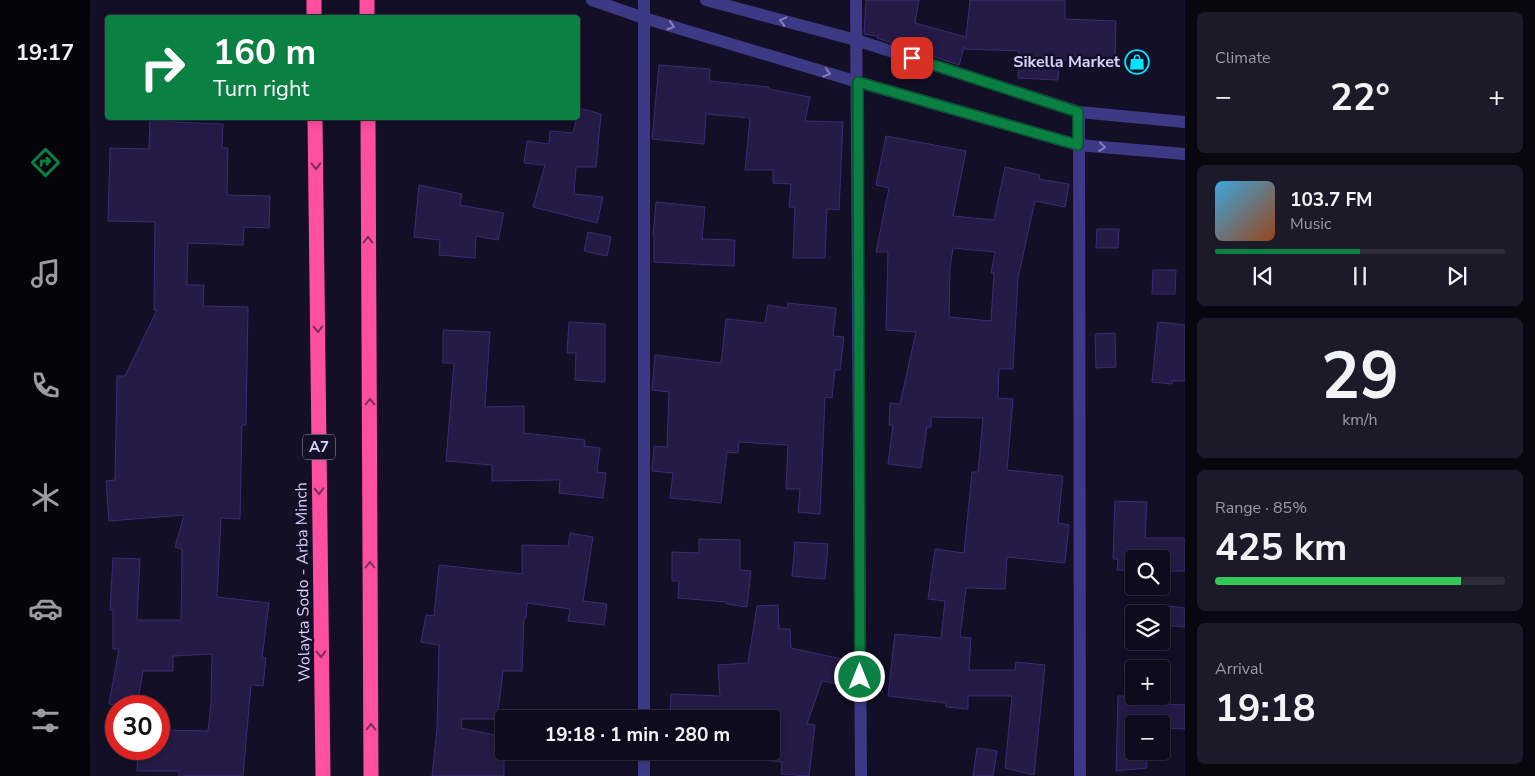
<!DOCTYPE html>
<html lang="en">
<head>
<meta charset="utf-8">
<style>
	body { margin:0; font-family:"Nunito Sans",sans-serif; background:#1c1929; color:#f1f3f6; height:100vh; display:flex; flex-direction:column; font-size:19px; white-space:nowrap }
	* { box-sizing:border-box; margin:0 }
	p { font-size:16px; color:#9b9ba3 }
	.icon { flex:none; width:28px; height:28px; fill:none; stroke:currentColor; stroke-width:2; stroke-linecap:round; stroke-linejoin:round }
	.map { position:relative; flex:1; overflow:hidden }
	.drawer { display:flex; flex-direction:column; gap:12px; padding:12px; background:#08060f; width:350px }
	.drawer>* { flex:none }
	.top-card { position:absolute; left:15px; top:15px; width:475px; height:105px; border-radius:5px; box-shadow:0 2px 12px #0003,0 0 0 1px #2e2b3b; background:#0b8043; color:#fff; overflow:hidden }
	.tools { position:absolute; left:1035px; top:550px; display:grid; gap:10px }
	.tools a { display:grid; place-items:center; width:45px; height:45px; border-radius:5px; background:#0e0b1c; box-shadow:0 2px 12px #0003,0 0 0 1px #2e2b3b; font-size:25px }
	.speed { position:absolute; left:15px; top:695px; display:flex; gap:10px; font-size:25px; font-weight:700; text-align:center }
	.speed>* { display:grid; place-content:center; width:65px; height:65px; border-radius:50%; background:#0e0b1c; box-shadow:0 2px 12px #0003,0 0 0 1px #2e2b3b; line-height:1 }
	.speed .limit { border:8px solid #d22; background:#fff; color:#111 }
	.pin { position:absolute; display:grid; place-items:center; width:42px; height:42px; color:#fff; margin:-21px; border-radius:10px; box-shadow:0 2px 8px #0006 }
	.me { position:absolute; width:55px; margin:-28px; rotate:0deg; stroke-linejoin:round; filter:drop-shadow(0 0 4px #0008) }
	.turn { display:flex; align-items:center; gap:18px; height:105px; padding:0 25px; font-size:22px }
	.turn .icon { width:65px; height:65px; stroke-width:2.5 }
	.turn b { display:block; font-size:35px; line-height:42px }
	.big { font-size:38px; font-weight:700; line-height:1.1 }
	.drawer .card { flex:1; display:flex; flex-direction:column; justify-content:center; gap:8px; min-width:0; padding:0 18px; border-radius:8px; background:#1c1929 }
	.drawer .dial { align-items:center; gap:0 }
	.dial b { font-size:65px; line-height:1 }
	.song { display:flex; align-items:center; gap:15px }
	.cover { width:60px; height:60px; border-radius:8px; background:linear-gradient(135deg,hsl(200 70% 55%),hsl(20 70% 35%)) }
	.played { height:5px; border-radius:2px; background:linear-gradient(90deg,#0b8043 50%,#2e2b3b 50%) }
	.keys { display:flex; justify-content:space-around; direction:ltr }
	.heat { display:flex; justify-content:space-between; align-items:center; font-size:28px; direction:ltr }
	.charge { height:8px; border-radius:4px; background:linear-gradient(90deg,#34c759 85%,#2e2b3b 0) }
	.trip { position:absolute; left:405px; top:710px; width:285px; height:50px; border-radius:5px; background:#0e0b1c; box-shadow:0 2px 12px #0003,0 0 0 1px #2e2b3b; font-weight:700; line-height:50px; text-align:center }
	main { display:flex; flex:1; min-height:0 }
	.dock { display:flex; flex-direction:column; width:90px; justify-content:space-around; align-items:center; background:#06040b; color:#9b9ba3 }
	.dock .icon { width:35px; height:35px }
	.dock .on { color:#0b8043 }
	.dock b { font-size:22px; color:#f1f3f6 }
	.map>svg:first-child { display:block }
	.building { fill:#241b47; stroke:#3b2d73; fill-rule:evenodd }
	.lines { fill:none; stroke-linecap:round; stroke-linejoin:round }
	.minor { stroke:#3d3a85; stroke-width:12 }
	.highway { stroke:#ff4fa3; stroke-width:15 }
	.oneway { stroke:#837fbc }
	.oneway2 { stroke:#7d2c5e }
	.route-casing { stroke:#07532c; stroke-width:12 }
	.route { stroke:#0b8043; stroke-width:9 }
	.labels { text-anchor:middle; dominant-baseline:central; stroke-width:5; stroke-linejoin:round; paint-order:stroke }
	.shield { fill:#130f26; stroke:#9e99be; stroke-width:1 }
	.shield-label { font-size:15px; font-weight:bold; fill:#d9d4ff }
	.poi-label { font-size:16px; font-weight:bold; fill:#d9d4ff; stroke:#130f26; text-anchor:end }
	.street-label { font-size:16px; fill:#d9d4ff; stroke:#130f26 }
</style>
</head>
<body>
<main>
<nav class="dock">
<b>19:17</b>
<svg class="icon on" aria-label="directions" viewBox="0 0 24 24"><path d="M12 3l9 9-9 9-9-9zM9 14v-3h6M13 9l2 2-2 2"/></svg>
<svg class="icon" aria-label="music" viewBox="0 0 24 24"><path d="M9 18V5l10-2v13"/><circle cx="6" cy="18" r="3"/><circle cx="16" cy="16" r="3"/></svg>
<svg class="icon" aria-label="phone" viewBox="0 0 24 24"><path d="M5 4h4l2 5-3 2q2 4 5 5l2-3 5 2v4C11 20 4 13 5 4z"/></svg>
<svg class="icon" aria-label="climate" viewBox="0 0 24 24"><path d="M12 3v18M4 7l16 10M4 17L20 7"/></svg>
<svg class="icon" aria-label="car" viewBox="0 0 24 24"><path d="M5 17H2v-5l4-1 3-4h7l3 4 3 1v5h-3M9 17h6M6 11h13"/><circle cx="7" cy="17" r="2"/><circle cx="17" cy="17" r="2"/></svg>
<svg class="icon" aria-label="filters" viewBox="0 0 24 24"><path d="M4 7h16M4 17h16"/><circle cx="9" cy="7" r="2"/><circle cx="15" cy="17" r="2"/></svg>
</nav>
<div class="map">
<svg width="1095" height="776" viewBox="0 0 1095 776">
	<rect width="100%" height="100%" fill="#130f26"/>
	<!-- building -->
	<g class="building">
		<polygon points="776,0 829,0 825,23 876,37 880,0 975,0 975,19 1026,21 1025,61 969,60 968,80 928,78 929,51 874,49 874,47 869,65 787,38 788,36 774,34"/>
		<polygon points="569,65 620,69 619,81 679,87 679,89 720,97 715,121 753,122 749,210 737,209 735,258 703,258 705,207 699,207 701,184 683,183 683,170 655,170 660,118 616,114 614,144 562,139"/>
		<polygon points="489,108 511,114 506,167 486,167 484,194 513,197 507,223 443,207 455,165 434,163 437,141 459,144 460,131 483,133"/>
		<polygon points="60,118 80,118 80,122 133,124 132,148 138,148 137,195 180,196 179,228 154,227 153,245 98,243 97,285 114,285 113,306 158,307 156,425 152,425 150,519 131,518 127,597 179,603 172,658 176,658 173,686 161,685 153,776 89,776 89,771 47,771 48,749 69,749 69,730 118,731 121,703 122,654 83,656 83,671 53,671 47,706 32,706 19,704 29,649 23,649 23,610 20,610 23,558 50,559 47,620 91,620 92,549 85,547 94,515 19,521 16,481 25,480 27,376 35,376 67,310 64,310 65,222 18,221 20,148 59,149"/>
		<path d="M796 136 876 151 863 216 904 220 915 167 950 175 949 179 979 184 975 207 945 201 928 278 923 369H909L908 398 923 399 917 470 973 476 968 523 979 525 975 563 917 557 915 589 876 588 870 637 881 638 879 670H925L926 662 955 665 944 775 915 768 922 696H878V709L856 707V703L798 696 805 634 851 638 855 601 838 599 845 549 874 553 882 472H888L893 418 841 417V427H837L831 468 798 464 803 425H799L800 403 810 404 826 332 796 330 798 252H786L799 188 786 185ZM863 248 905 252 901 273H904L901 321 859 317 860 268Z"/>
		<polygon points="329,185 372,194 370,205 414,213 408,240 386,236 385,258 349,255 350,240 324,237"/>
		<polygon points="566,202 615,207 612,239 645,240 644,266 564,262 564,236 563,236"/>
		<polygon points="1007,229 1029,229 1028,248 1006,248"/>
		<polygon points="498,232 521,237 517,256 494,251"/>
		<polygon points="1063,270 1086,270 1085,294 1062,294"/>
		<polygon points="698,303 746,308 743,336 754,337 750,370 745,370 742,398 735,397 730,514 708,512 710,489 696,489 698,445 649,442 648,453 637,452 631,503 580,498 583,473 562,471 564,446 577,447 579,392 562,390 565,355 631,363 636,319 675,323 678,305 697,308"/>
		<polygon points="479,322 515,324 515,382 485,380 486,353 477,353"/>
		<polygon points="1068,322 1095,325 1095,381 1082,381 1082,384 1062,382"/>
		<polygon points="353,330 400,332 395,407 434,406 434,433 495,440 494,446 510,448 507,472 516,473 513,498 469,493 470,480 402,481 402,465 356,461 364,363 353,363"/>
		<polygon points="1025,333 1026,367 1006,368 1005,334"/>
		<polygon points="1025,501 1057,502 1055,538 1095,538 1095,571 1071,571 1071,559 1044,559 1044,571 1027,570 1028,559 1023,559"/>
		<polygon points="480,533 503,537 493,601 517,604 514,625 478,621 480,609 437,603 436,618 434,618 432,671 413,671 407,719 372,719 371,728 414,737 414,776 342,776 347,729 349,645 331,642 336,615 344,616 349,565 432,574 432,545 478,546"/>
		<polygon points="609,539 650,540 650,570 661,571 657,607 636,604 636,602 588,598 589,581 582,581 582,552 609,553"/>
		<polygon points="705,542 738,544 735,579 702,576"/>
		<polygon points="688,605 689,629 700,629 701,648 752,659 747,684 732,681 717,724 725,725 719,776 691,774 692,762 631,755 631,751 681,751 681,719 580,719 581,694 630,696 628,665 658,663 667,606"/>
		<polygon points="1071,605 1095,608 1095,627 1071,625"/>
		<polygon points="1028,696 1053,696 1053,703 1095,705 1095,729 1071,728 1071,724 1044,724 1044,751 1056,751 1057,768 1026,771"/>
		<polygon points="887,748 907,751 903,776 883,776"/>
	</g>
	<g class="lines">
		<!-- minor -->
		<g class="minor">
			<polyline points="502,0 554,18 768,82 988,145 1095,154"/>
			<polyline points="616,0 766,40 989,112 1095,122"/>
			<polyline points="766,0 771,776"/>
			<polyline points="989,112 990,776"/>
			<polyline points="554,719 554,0"/>
			<polyline points="554,776 554,751"/>
		</g>
		<!-- highway -->
		<g class="highway">
			<polyline points="224,0 224,18"/>
			<polyline points="277,0 277,18"/>
			<polyline points="225,118 233,776"/>
			<polyline points="278,118 281,776"/>
		</g>
	</g>
	<!-- one-way arrows -->
	<defs><path id="oneway-chevron" d="M-2-3.5L2.5 0L-2 3.5" fill="none" stroke-width="1.6" stroke-linecap="round" stroke-linejoin="round" transform="scale(1.25)"/></defs>
	<g class="oneway">
		<use href="#oneway-chevron" transform="translate(693 21) rotate(-165)"/>
		<use href="#oneway-chevron" transform="translate(581 26) rotate(17)"/>
		<use href="#oneway-chevron" transform="translate(737 73) rotate(17)"/>
		<use href="#oneway-chevron" transform="translate(1012 147) rotate(5)"/>
	</g>
	<g class="oneway2">
		<use href="#oneway-chevron" transform="translate(226 166) rotate(89)"/>
		<use href="#oneway-chevron" transform="translate(278 240) rotate(-90)"/>
		<use href="#oneway-chevron" transform="translate(228 329) rotate(89)"/>
		<use href="#oneway-chevron" transform="translate(280 402) rotate(-90)"/>
		<use href="#oneway-chevron" transform="translate(229 491) rotate(89)"/>
		<use href="#oneway-chevron" transform="translate(280 565) rotate(-90)"/>
		<use href="#oneway-chevron" transform="translate(231 654) rotate(89)"/>
		<use href="#oneway-chevron" transform="translate(281 727) rotate(-90)"/>
	</g>
	<g class="lines">
		<!-- route casing -->
		<g class="route-casing">
			<polyline id="route" points="770,677 768,82 988,145 988,112 822,58"/>
		</g>
		<!-- route -->
		<use href="#route" class="route"/>
	</g>
	<!-- icons -->
	<defs>
		<g id="shop-ring" transform="scale(1.25)"><circle r="9.5" fill="#130f26" stroke="#00e5ff" stroke-width="1.5"/><path d="M-5-2.5h2.3a2.7 3.5 0 0 1 5.4 0H5L5.5 6h-11ZM-1.5-2.5h3a1.5 2.3 0 0 0-3 0Z" fill="#00e5ff"/></g>
	</defs>
	<g fill-rule="evenodd">
		<use href="#shop-ring" x="1047" y="62"/>
	</g>
	<g class="labels">
		<!-- shield labels -->
		<rect class="shield" x="213" y="434.5" width="32" height="25" rx="4"/>
		<g class="shield-label">
			<text x="229" y="447">A7</text>
		</g>
		<!-- poi labels -->
		<g class="poi-label">
			<text x="1030" y="62">Sikella Market</text>
		</g>
		<!-- street labels -->
		<g class="street-label">
			<text transform="translate(213 582) rotate(-91)">Wolayta Sodo - Arba Minch</text>
		</g>
	</g>
</svg>
<div class="tools">
<a><svg class="icon" aria-label="search" viewBox="0 0 24 24"><circle cx="10" cy="10" r="6"/><path d="M15 15l6 6"/></svg></a>
<a><svg class="icon" aria-label="layers" viewBox="0 0 24 24"><path d="M12 4l9 5-9 5-9-5zM3 14l9 5 9-5"/></svg></a>
<a>+</a>
<a>−</a>
</div>
<div class="speed"><div class="limit">30</div></div>
<div class="pin" style="left:822px;top:58px;background:#d93025"><svg class="icon" aria-label="arrive" viewBox="0 0 24 24"><path d="M6 21V4h12l-3 4 3 4H6"/></svg></div>
<svg class="me" style="left:770px;top:677px" viewBox="-20 -20 40 40"><circle r="17" fill="#0b8043" stroke="#fff" stroke-width="3"/><path d="M0-11L8 9 0 5-8 9z" fill="#fff"/></svg>
<div class="trip">19:18 · 1 min · 280 m</div>
<div class="top-card">
<div class="turn"><svg class="icon" aria-label="right" viewBox="0 0 24 24"><path d="M7 20v-9h11M14 6l5 5-5 5"/></svg><div><b>160 m</b>Turn right</div></div>
</div>
</div>
<section class="drawer">
<div class="card"><p>Climate</p>
<div class="heat"><a>−</a><b class="big">22°</b><a>+</a></div>
</div>
<div class="card">
<div class="song"><i class="cover"></i><div><b>103.7 FM</b><p>Music</p></div></div>
<div class="played"></div>
<div class="keys"><svg class="icon" aria-label="previous" viewBox="0 0 24 24"><path d="M18 5L8 12l10 7zM5 5v14"/></svg><svg class="icon" aria-label="pause" viewBox="0 0 24 24"><path d="M8 5v14M16 5v14"/></svg><svg class="icon" aria-label="next" viewBox="0 0 24 24"><path d="M6 5l10 7-10 7zM19 5v14"/></svg></div>
</div>
<div class="card dial"><b>29</b><p>km/h</p></div>
<div class="card"><p>Range · 85%</p><b class="big">425 km</b><div class="charge"></div></div>
<div class="card"><p>Arrival</p><b class="big">19:18</b></div>
</section>
</main>
</body>
</html>
